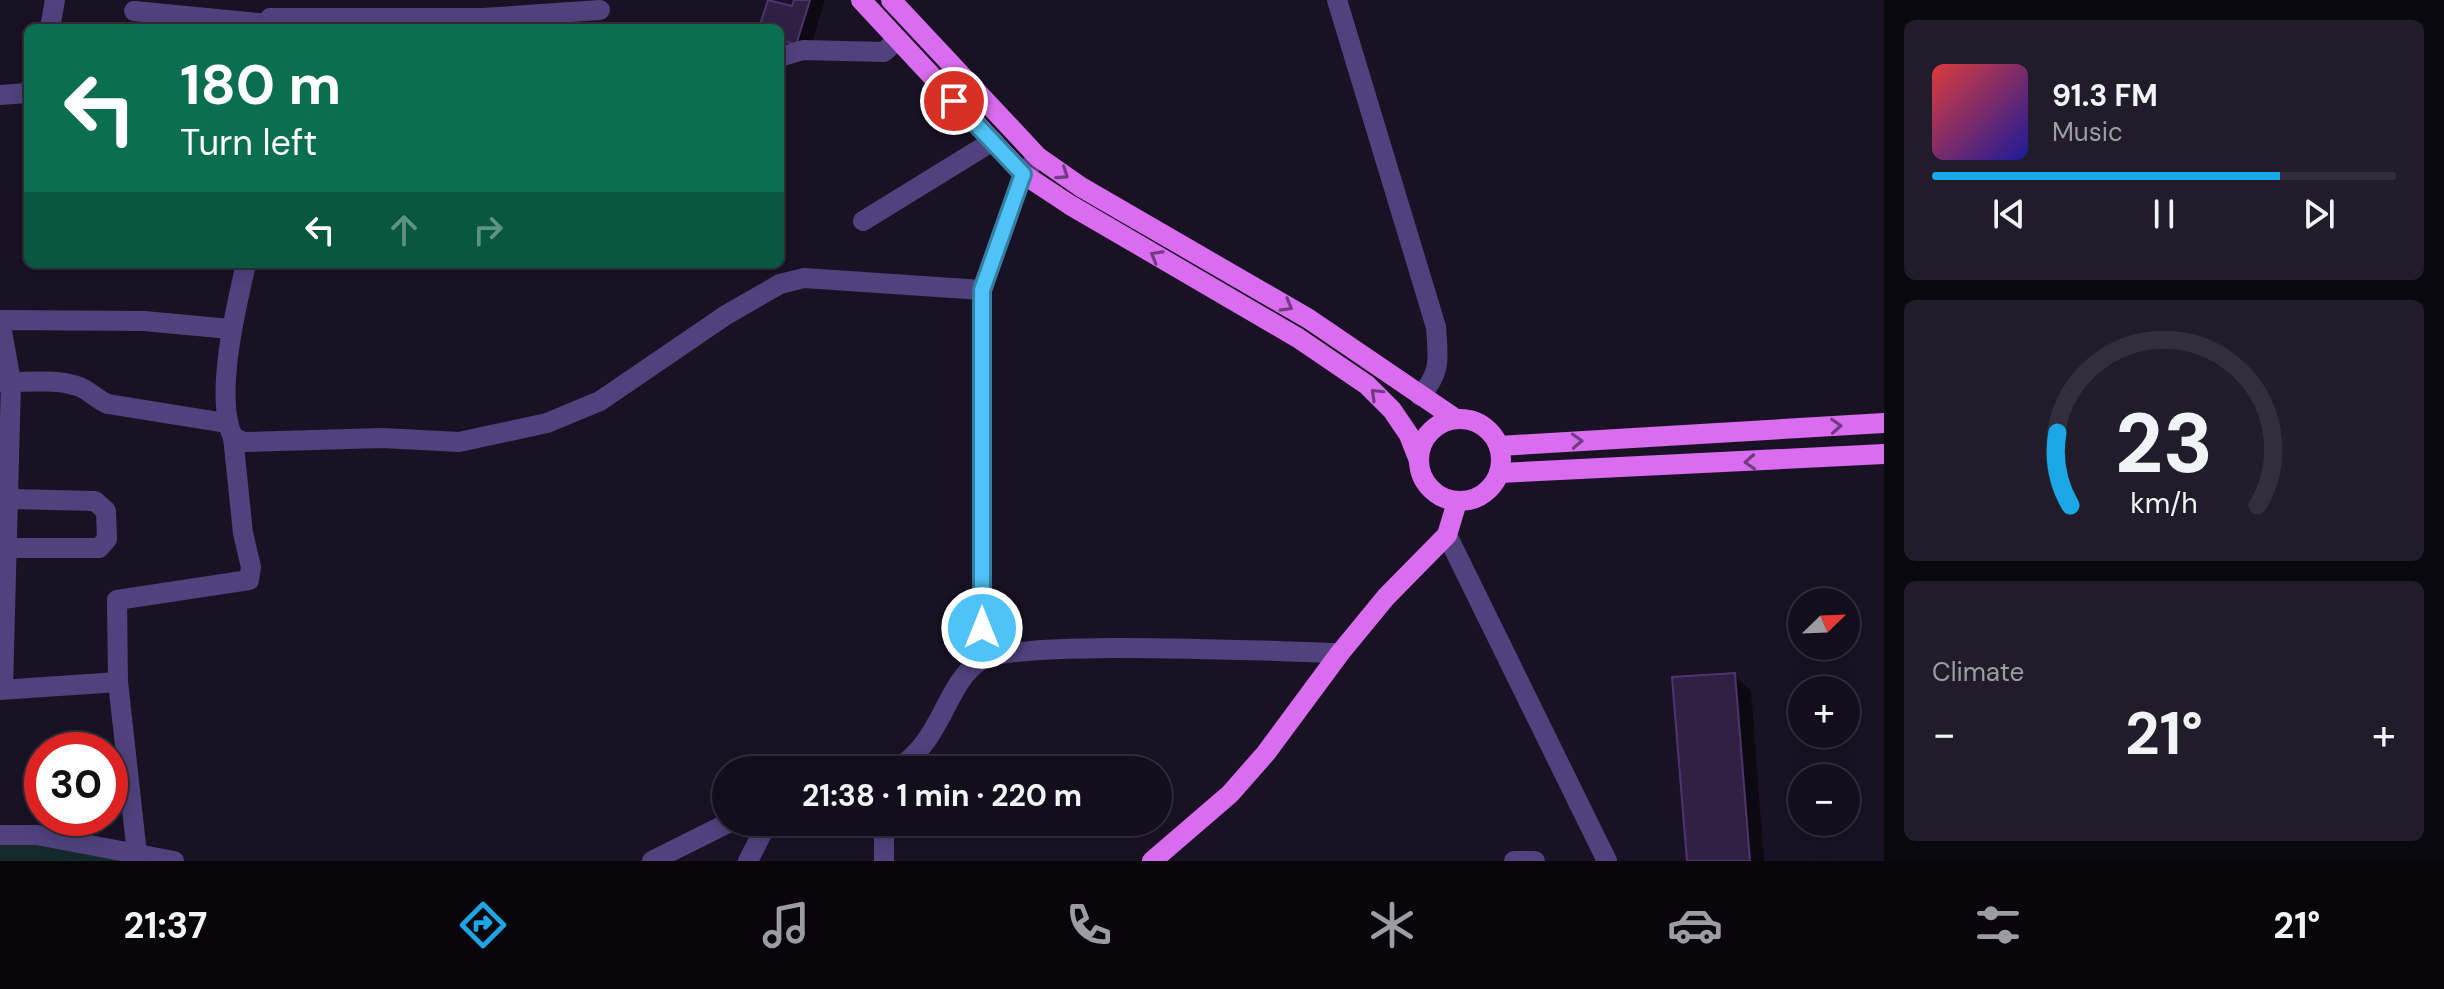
<!DOCTYPE html>
<html lang="en">
<head>
<meta charset="utf-8">
<style>
	body { margin:0; font-family:"DM Sans",sans-serif; background:#201c29; color:#f1f3f6; height:100vh; display:flex; flex-direction:column; font-size:30px; white-space:nowrap }
	* { box-sizing:border-box; margin:0 }
	p { font-size:26px; color:#9d9ca3 }
	.icon { flex:none; width:44px; height:44px; fill:none; stroke:currentColor; stroke-width:2; stroke-linecap:round; stroke-linejoin:round }
	.map { position:relative; flex:1; overflow:hidden }
	.drawer { display:flex; flex-direction:column; gap:20px; padding:20px; background:#0a080f; width:560px }
	.drawer>* { flex:none }
	.guide { position:absolute; left:24px; top:24px; width:760px; height:244px; border-radius:12px; box-shadow:0 4px 20px #0003,0 0 0 2px #322e3b; background:#0b6e4f; color:#fff; overflow:hidden }
	.needle { width:52px; rotate:67deg }
	.tools { position:absolute; left:1788px; top:588px; display:grid; gap:16px }
	.tools a { display:grid; place-items:center; width:72px; height:72px; border-radius:50%; background:#130e1c; box-shadow:0 4px 20px #0003,0 0 0 2px #322e3b; font-size:40px }
	.speed { position:absolute; left:24px; top:732px; display:flex; gap:16px; font-size:40px; font-weight:700; text-align:center }
	.speed>* { display:grid; place-content:center; width:104px; height:104px; border-radius:50%; background:#130e1c; box-shadow:0 4px 20px #0003,0 0 0 2px #322e3b; line-height:1 }
	.speed .limit { border:12px solid #d22; background:#fff; color:#111 }
	.pin { position:absolute; display:grid; place-items:center; width:68px; height:68px; color:#fff; margin:-34px; border:4px solid #fff; border-radius:50%; box-shadow:0 2px 8px #0007 }
	.me { position:absolute; width:88px; margin:-44px; rotate:0deg; stroke-linejoin:round; filter:drop-shadow(0 0 6px #0008) }
	.turn { display:flex; align-items:center; gap:28px; height:168px; padding:0 24px; font-size:36px }
	.turn .icon { width:104px; height:104px; stroke-width:2.5 }
	.turn b { display:block; font-size:56px; line-height:68px }
	.lanes { display:flex; align-items:center; height:76px; padding:0 24px; background:#0003; justify-content:center; gap:40px; direction:ltr }
	.lanes .off { opacity:.35 }
	.big { font-size:60px; font-weight:700; line-height:1.1 }
	.drawer .card { flex:1; display:flex; flex-direction:column; justify-content:center; gap:12px; min-width:0; padding:0 28px; border-radius:12px; background:#201c29 }
	.drawer .dial { align-items:center; gap:0 }
	.dial svg { height:208px; overflow:visible; fill:none; stroke:#322e3b; stroke-width:7; stroke-linecap:round; text-anchor:middle }
	.dial text { fill:#f1f3f6; stroke:none }
	.song { display:flex; align-items:center; gap:24px }
	.cover { width:96px; height:96px; border-radius:12px; background:linear-gradient(135deg,hsl(0 70% 55%),hsl(240 70% 35%)) }
	.played { height:8px; border-radius:4px; background:linear-gradient(90deg,#1ba6e5 75%,#322e3b 75%) }
	.keys { display:flex; justify-content:space-around; direction:ltr }
	.heat { display:flex; justify-content:space-between; align-items:center; font-size:44px; direction:ltr }
	.trip { position:absolute; left:712px; top:756px; width:460px; height:80px; border-radius:40px; background:#130e1c; box-shadow:0 4px 20px #0003,0 0 0 2px #322e3b; font-weight:700; line-height:80px; text-align:center }
	.dock { display:flex; height:128px; justify-content:space-around; align-items:center; background:#08060b; color:#9d9ca3 }
	.dock .icon { width:56px; height:56px }
	.dock .selected { color:#1ba6e5 }
	.dock b { font-size:36px; color:#f1f3f6 }
	main { display:flex; flex:1; min-height:0 }
	.map>svg:first-child { display:block }
	.green { fill:#162a2e }
	.shadow { fill:#0007 }
	.building { fill:#2f2044; stroke:#4c356d; stroke-width:2 }
	.lines { fill:none; stroke-linecap:round; stroke-linejoin:round }
	.minor { stroke:#51427e; stroke-width:20 }
	.major { stroke:#da6def; stroke-width:20 }
	.oneway { stroke:#703b80 }
	.route-casing { stroke:#337fa1; stroke-width:20 }
	.route { stroke:#4fc3f7; stroke-width:14 }
</style>
</head>
<body>
<main>
<div class="map">
<svg width="1884" height="861" viewBox="0 0 1884 861">
	<rect width="100%" height="100%" fill="#191225"/>
	<!-- green -->
	<polygon class="green" points="0,835 122,861 0,861"/>
	<!-- shadow -->
	<g class="shadow">
		<polygon points="796,0 825,0 808,56 780,48 780,28 761,28 794,8"/>
		<polygon points="1734,675 1751,691 1764,861 1689,861"/>
	</g>
	<!-- building -->
	<g class="building">
		<polygon points="768,0 792,6 794,0 810,0 796,45 780,40 780,28 759,28"/>
		<polygon points="1735,673 1750,861 1687,861 1672,677"/>
	</g>
	<g class="lines">
		<!-- minor -->
		<g class="minor">
			<path d="M1337 0 1436 327C1438 358 1442 372 1420 396"/>
			<polyline points="134,11 269,24"/>
			<polyline points="270,18 483,18 600,10"/>
			<polyline points="50,28 55,0"/>
			<polyline points="780,57 803,50 884,52 897,40"/>
			<polyline points="0,95 28,93"/>
			<polyline points="863,221 993,141"/>
			<path d="M246 264C236 307 214 398 233 437L244 442 382 438 459 442 547 423 600 401 726 315 780 284 804 278 982 290"/>
			<path d="M0 382C25 383 56 378 80 387 90 391 97 400 108 404L226 423"/>
			<polyline points="1447,535 1607,861"/>
			<polyline points="0,548 99,548 107,539 106,511 95,501 10,499"/>
			<polyline points="982,659 982,290 1023,174 1038,157"/>
			<polyline points="3,689 11,382 0,320 144,321 230,329"/>
			<polyline points="0,690 118,682"/>
			<path d="M895 770C944 740 944 685 980 661 1013 638 1283 652 1340 653"/>
			<polyline points="0,835 37,835 174,861"/>
			<polyline points="137,854 118,682 117,600 249,580 251,567 243,533 233,437"/>
			<polyline points="652,861 730,822"/>
			<polyline points="748,861 768,822"/>
			<polyline points="884,861 884,822"/>
			<polyline points="1514,861 1535,861"/>
		</g>
		<!-- major -->
		<g class="major">
			<polyline points="861,0 1023,174 1070,205 1298,338 1367,385 1392,410 1409,435 1418,458"/>
			<polyline points="891,0 1038,157 1081,187 1309,319 1456,419"/>
			<circle cx="1460" cy="460" r="41"/>
			<polyline points="1499,446 1884,423"/>
			<polyline points="1499,473 1884,454"/>
			<polyline points="1152,861 1230,794 1266,753 1340,653 1386,597 1447,535 1457,502"/>
		</g>
	</g>
	<!-- one-way arrows -->
	<defs><path id="oneway-chevron" d="M-2-3.5L2.5 0L-2 3.5" fill="none" stroke-width="1.6" stroke-linecap="round" stroke-linejoin="round" transform="scale(2)"/></defs>
	<g class="oneway">
		<use href="#oneway-chevron" transform="translate(1063 174) rotate(34)"/>
		<use href="#oneway-chevron" transform="translate(1156 256) rotate(-150)"/>
		<use href="#oneway-chevron" transform="translate(1287 306) rotate(30)"/>
		<use href="#oneway-chevron" transform="translate(1376 394) rotate(-136)"/>
		<use href="#oneway-chevron" transform="translate(1836 426) rotate(-3)"/>
		<use href="#oneway-chevron" transform="translate(1577 441) rotate(-3)"/>
		<use href="#oneway-chevron" transform="translate(1750 462) rotate(177)"/>
	</g>
	<g class="lines">
		<!-- route casing -->
		<g class="route-casing">
			<polyline id="route" points="954,101 1023,174 982,290 982,628"/>
		</g>
		<!-- route -->
		<use href="#route" class="route"/>
	</g>
</svg>
<div class="tools">
<a><svg class="needle" viewBox="-14 -14 28 28"><path d="M0-13l5 13h-10z" fill="#e53935"/><path d="M0 13l5-13h-10z" fill="#9d9ca3"/></svg></a>
<a>+</a>
<a>−</a>
</div>
<div class="speed"><div class="limit">30</div></div>
<div class="pin" style="left:954px;top:101px;background:#d93025"><svg class="icon" aria-label="arrive" viewBox="0 0 24 24"><path d="M6 21V4h12l-3 4 3 4H6"/></svg></div>
<svg class="me" style="left:982px;top:628px" viewBox="-20 -20 40 40"><circle r="17" fill="#4fc3f7" stroke="#fff" stroke-width="3"/><path d="M0-11L8 9 0 5-8 9z" fill="#fff"/></svg>
<div class="trip">21:38 · 1 min · 220 m</div>
<div class="guide">
<div class="turn"><svg class="icon" aria-label="left" viewBox="0 0 24 24"><path d="M17 20v-9H6M10 6l-5 5 5 5"/></svg><div><b>180 m</b>Turn left</div></div>
<div class="lanes"><svg class="icon" aria-label="left" viewBox="0 0 24 24"><path d="M17 20v-9H6M10 6l-5 5 5 5"/></svg><svg class="icon off" aria-label="ahead" viewBox="0 0 24 24"><path d="M12 20V5M6 11l6-6 6 6"/></svg><svg class="icon off" aria-label="right" viewBox="0 0 24 24"><path d="M7 20v-9h11M14 6l5 5-5 5"/></svg></div>
</div>
</div>
<section class="drawer">
<div class="card">
<div class="song"><i class="cover"></i><div><b>91.3 FM</b><p>Music</p></div></div>
<div class="played"></div>
<div class="keys"><svg class="icon" aria-label="previous" viewBox="0 0 24 24"><path d="M18 5L8 12l10 7zM5 5v14"/></svg><svg class="icon" aria-label="pause" viewBox="0 0 24 24"><path d="M8 5v14M16 5v14"/></svg><svg class="icon" aria-label="next" viewBox="0 0 24 24"><path d="M6 5l10 7-10 7zM19 5v14"/></svg></div>
</div>
<div class="card dial"><svg viewBox="0 0 100 80">
<path d="M14 69A42 42 0 1 1 86 69"/>
<path d="M14 69A42 42 0 0 1 9 41" stroke="#1ba6e5"/>
<text x="50" y="56" font-size="32" font-weight="700">23</text>
<text x="50" y="72" font-size="11">km/h</text>
</svg></div>
<div class="card"><p>Climate</p>
<div class="heat"><a>−</a><b class="big">21°</b><a>+</a></div>
</div>
</section>
</main>
<nav class="dock">
<b>21:37</b>
<svg class="icon selected" aria-label="directions" viewBox="0 0 24 24"><path d="M12 3l9 9-9 9-9-9zM9 14v-3h6M13 9l2 2-2 2"/></svg>
<svg class="icon" aria-label="music" viewBox="0 0 24 24"><path d="M9 18V5l10-2v13"/><circle cx="6" cy="18" r="3"/><circle cx="16" cy="16" r="3"/></svg>
<svg class="icon" aria-label="phone" viewBox="0 0 24 24"><path d="M5 4h4l2 5-3 2q2 4 5 5l2-3 5 2v4C11 20 4 13 5 4z"/></svg>
<svg class="icon" aria-label="climate" viewBox="0 0 24 24"><path d="M12 3v18M4 7l16 10M4 17L20 7"/></svg>
<svg class="icon" aria-label="car" viewBox="0 0 24 24"><path d="M5 17H2v-5l4-1 3-4h7l3 4 3 1v5h-3M9 17h6M6 11h13"/><circle cx="7" cy="17" r="2"/><circle cx="17" cy="17" r="2"/></svg>
<svg class="icon" aria-label="filters" viewBox="0 0 24 24"><path d="M4 7h16M4 17h16"/><circle cx="9" cy="7" r="2"/><circle cx="15" cy="17" r="2"/></svg>
<b>21°</b>
</nav>
</body>
</html>
